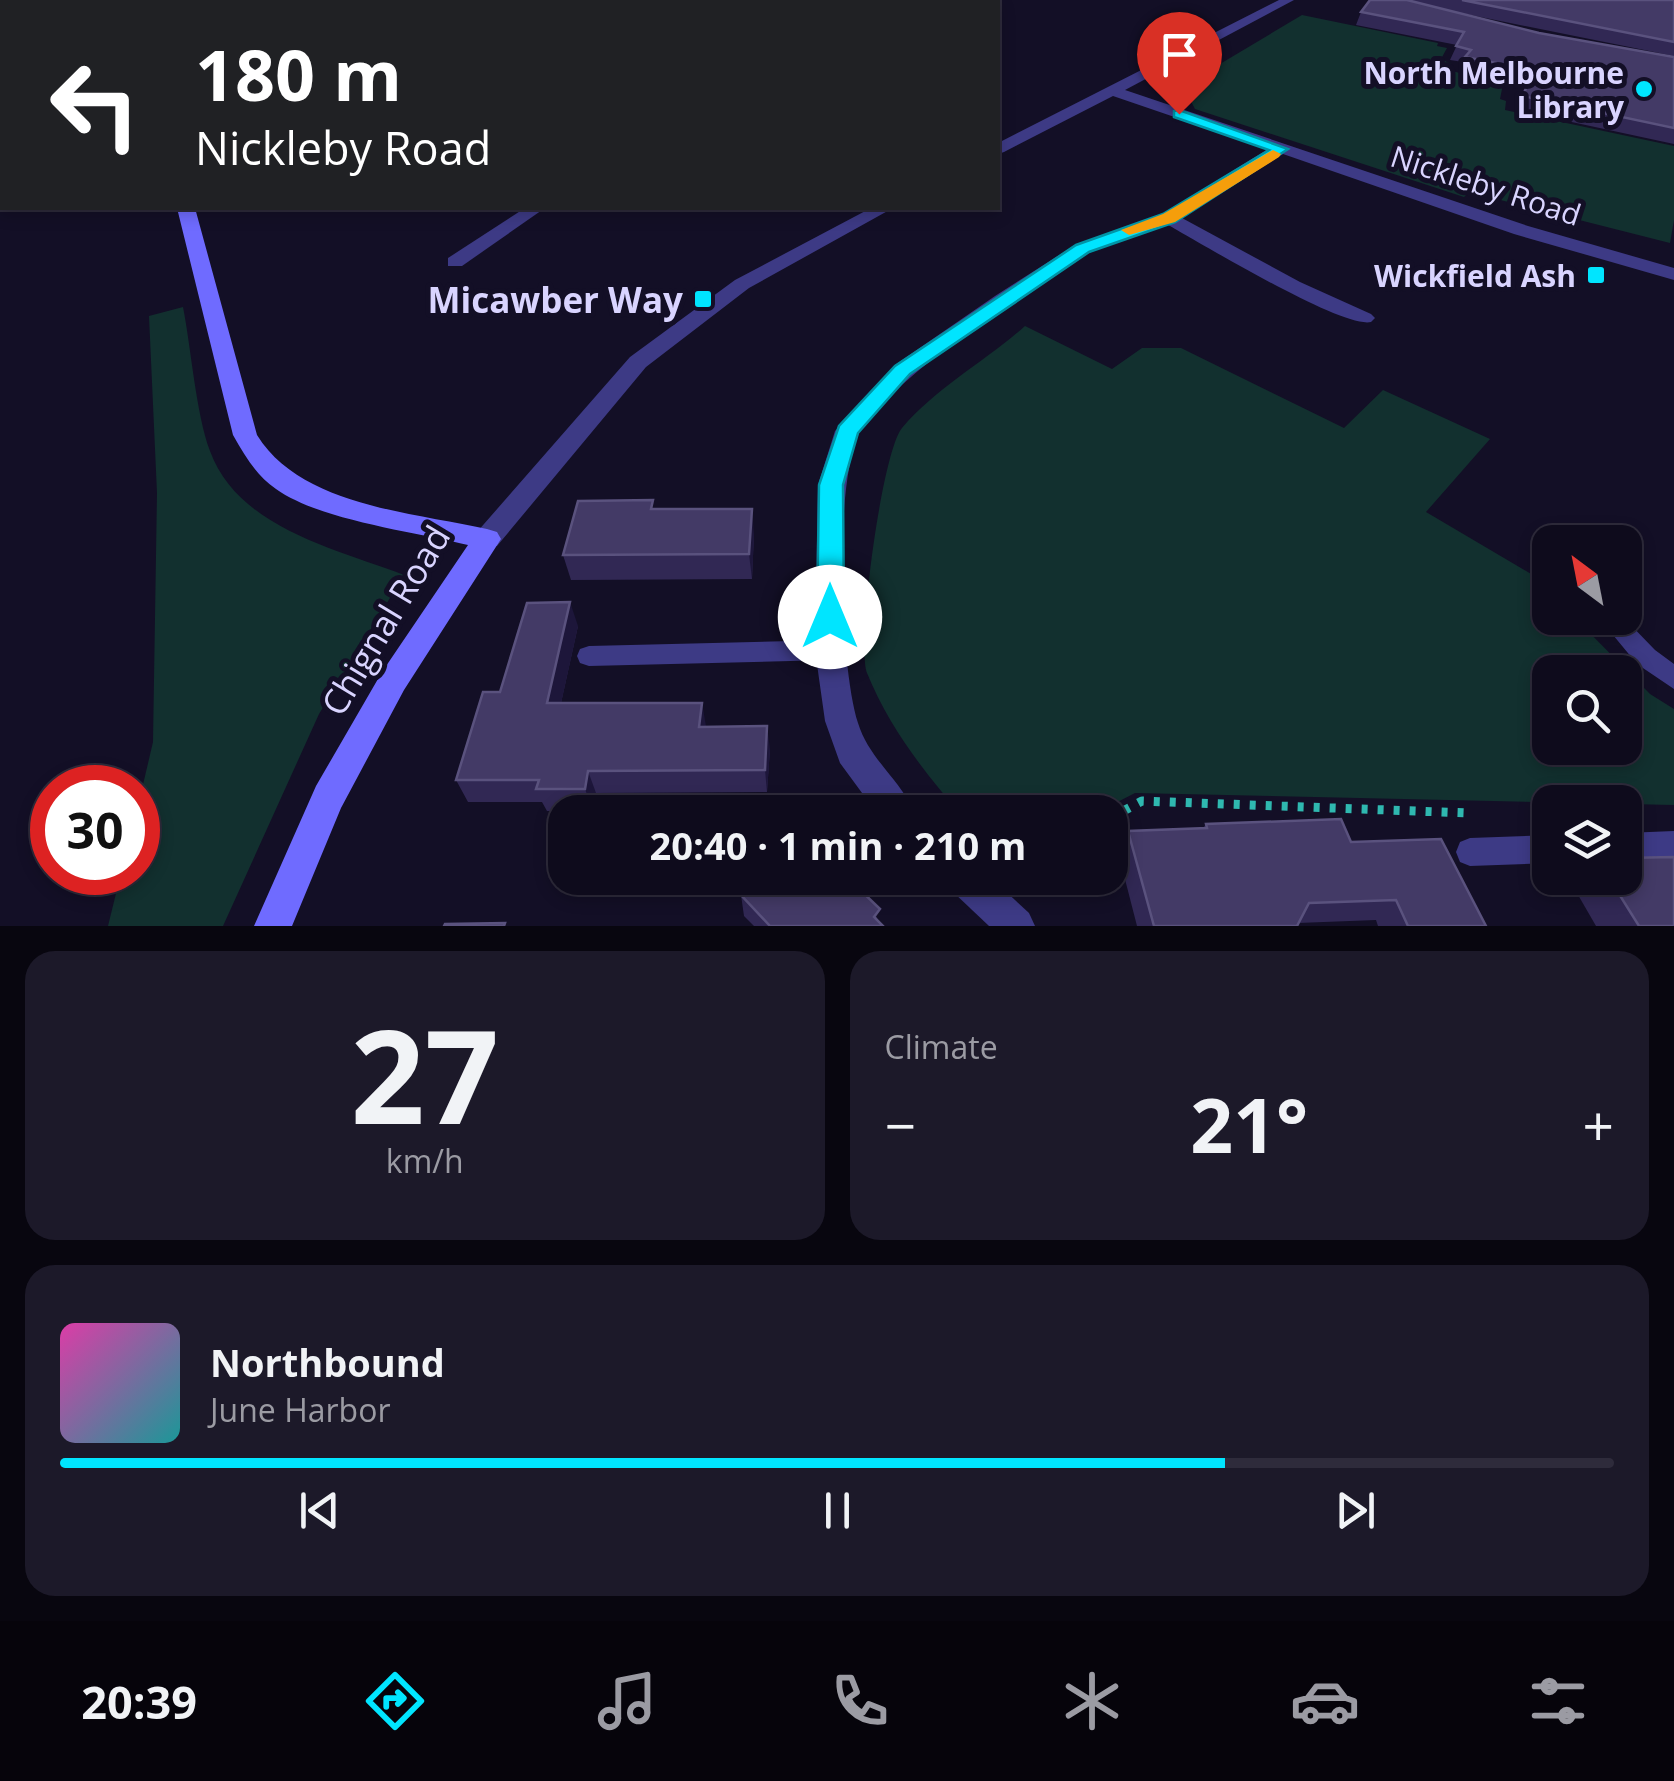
<!DOCTYPE html>
<html lang="en">
<head>
<meta charset="utf-8">
<style>
	body { margin:0; font-family:"Open Sans",sans-serif; background:#1c1929; color:#f1f3f6; height:100vh; display:flex; flex-direction:column; font-size:38px; white-space:nowrap }
	* { box-sizing:border-box; margin:0 }
	p { font-size:32px; color:#9b9ba3 }
	.icon { flex:none; width:55px; height:55px; fill:none; stroke:currentColor; stroke-width:2; stroke-linecap:round; stroke-linejoin:round }
	.map { position:relative; height:926px; overflow:hidden }
	.panel { display:flex; flex-direction:column; gap:25px; padding:25px; background:#08060f; flex:1 }
	.panel>* { flex:none }
	.banner { position:absolute; left:0px; top:0px; width:1000px; height:210px; box-shadow:0 5px 15px #0003,0 0 0 2px #2e2b3b; background:#202124; color:#fff; overflow:hidden }
	.needle { width:65px; rotate:328deg }
	.controls { position:absolute; left:1532px; top:525px; display:grid; gap:20px }
	.controls a { display:grid; place-items:center; width:110px; height:110px; border-radius:20px; background:#0e0b1c; box-shadow:0 5px 15px #0003,0 0 0 2px #2e2b3b; font-size:50px }
	.speed { position:absolute; left:30px; top:765px; display:flex; gap:20px; font-size:50px; font-weight:700; text-align:center }
	.speed>* { display:grid; place-content:center; width:130px; height:130px; border-radius:50%; background:#0e0b1c; box-shadow:0 5px 15px #0003,0 0 0 2px #2e2b3b; line-height:1 }
	.speed .limit { border:15px solid #d22; background:#fff; color:#111 }
	.pin { position:absolute; display:grid; place-items:center; width:85px; height:85px; color:#fff; margin:-102px -42px; border-radius:50% 50% 50% 0; rotate:-45deg; box-shadow:0 0 10px #0007 }
	.pin .icon { rotate:45deg }
	.me { position:absolute; width:110px; margin:-55px; rotate:0deg; stroke-linejoin:round; filter:drop-shadow(0 0 8px #0008) }
	.turn { display:flex; align-items:center; gap:35px; height:210px; padding:0 30px; font-size:45px }
	.turn .icon { width:130px; height:130px; stroke-width:2.5 }
	.turn b { display:block; font-size:70px; line-height:85px }
	.big { font-size:75px; font-weight:700; line-height:1.1 }
	.panel .card { flex:1; display:flex; flex-direction:column; justify-content:center; gap:15px; min-width:0; padding:0 35px; border-radius:30px; background:#1c1929 }
	.panel .dial { align-items:center; gap:0 }
	.dial b { font-size:130px; line-height:1 }
	.song { display:flex; align-items:center; gap:30px }
	.cover { width:120px; height:120px; border-radius:15px; background:linear-gradient(135deg,hsl(320 70% 55%),hsl(180 70% 35%)) }
	.played { height:10px; border-radius:5px; background:linear-gradient(90deg,#00e5ff 75%,#2e2b3b 75%) }
	.keys { display:flex; justify-content:space-around; direction:ltr }
	.heat { display:flex; justify-content:space-between; align-items:center; font-size:55px; direction:ltr }
	.panel .tiles { flex:1; display:grid; gap:25px; grid-template-columns:1fr 1fr }
	.card:last-child { grid-column:span 2 }
	.trip { position:absolute; left:548px; top:795px; width:580px; height:100px; border-radius:30px; background:#0e0b1c; box-shadow:0 5px 15px #0003,0 0 0 2px #2e2b3b; font-weight:700; line-height:100px; text-align:center }
	.tabs { display:flex; height:160px; justify-content:space-around; align-items:center; background:#06040b; color:#9b9ba3 }
	.tabs .icon { width:70px; height:70px }
	.tabs .current { color:#00e5ff }
	.tabs b { font-size:45px; color:#f1f3f6 }
	.map>svg:first-child { display:block }
	.green { fill:#12302f; fill-rule:evenodd }
	.lines { fill:none; stroke-linecap:round; stroke-linejoin:round }
	.path { stroke:#2fb8b0; stroke-width:9; stroke-dasharray:6 10; stroke-linecap:butt }
	.lane { fill:#3d3a85; fill-rule:evenodd }
	.street { fill:#3d3a85; fill-rule:evenodd }
	.secondary { fill:#6f6bff; fill-rule:evenodd }
	.wall { fill:#312854 }
	.shaded-wall { fill:#1d163a }
	.building { fill:#433a66; stroke:#5a527e; stroke-width:2.5 }
	.route { fill:#00e5ff; stroke:#0095a6; stroke-width:2.5 }
	.slow { fill:#f59e0b }
	.poi-dot { fill:#00e5ff; stroke:#130f26; stroke-width:4 }
	.labels { text-anchor:middle; dominant-baseline:central; stroke-width:10; stroke-linejoin:round; paint-order:stroke }
	.far-poi-label { font-size:30px; font-weight:bold; fill:#d9d4ff; stroke:#130f26; text-anchor:end }
	.far-street-label { font-size:30px; fill:#d9d4ff; stroke:#130f26 }
	.poi-label { font-size:35px; font-weight:bold; fill:#d9d4ff; stroke:#130f26; text-anchor:end }
	.street-label { font-size:35px; fill:#d9d4ff; stroke:#130f26 }
</style>
</head>
<body>
<div class="map">
<svg width="1674" height="926" viewBox="0 0 1674 926">
	<rect width="100%" height="100%" fill="#130f26"/>
	<!-- green -->
	<g class="green">
		<polygon points="1302,15 1438,43 1437,46 1447,48 1441,59 1451,64 1448,70 1503,84 1500,99 1506,101 1505,110 1674,146 1674,220 1670,243 1469,192 1464,197 1195,109 1183,86"/>
		<path d="M183 307C191 347 196 414 210 451 238 528 336 549 404 575L319 714 223 926H108L121 873 138 872V806L153 742 157 493 149 316Z"/>
		<path d="M1025 326 1112 369 1142 348H1181L1344 428 1383 390 1490 439 1426 512 1548 584 1550 618H1575L1650 694 1674 709V805L1135 793 1098 812H959C923 771 888 725 867 673 856 645 882 452 902 428 937 387 986 361 1025 326ZM1625 672V748H1550V672Z"/>
	</g>
	<g class="lines">
		<!-- path -->
		<polyline class="path" points="1110,818 1142,801 1469,813"/>
		<!-- lane -->
		<g class="lane">
			<polygon points="1599,618 1624,618 1655,650 1674,664 1674,689 1637,664"/>
			<polygon points="830,640 839,643 842,650 839,657 830,660 589,666 580,663 577,656 580,649 589,646"/>
			<polygon points="1674,831 1674,859 1625,861 1625,833"/>
			<polygon points="1550,835 1550,863 1470,866 1460,862 1456,852 1460,842 1470,838"/>
		</g>
		<!-- street -->
		<g class="street">
			<path d="M1279 0H1294L1125 90 1528 226 1674 268V280L1514 234 1283 154 1182 218 1300 282 1371 314 1375 318 1371 322C1342 329 1201 243 1168 225 1142 234 1113 241 1089 253 1039 278 878 389 858 436 834 490 840 666 858 723 869 759 900 779 914 812H876L840 763 825 721 815 650 818 485 835 431 895 365 995 296 1075 245 1163 214 1268 149 1113 96 1004 152 998 154V143Z"/>
			<polygon points="525,208 545,208 462,266 448,266 448,258"/>
			<polygon points="871,208 893,208 749,288 646,367 497,546 477,546 473,539 477,532 630,357 735,280"/>
			<polygon points="947,878 991,878 1029,913 1035,926 989,926 952,891"/>
		</g>
		<!-- secondary -->
		<path class="secondary" d="M177 208H195L257 435C301 506 411 512 487 529L497 532 501 539 404 690 341 808 292 926H254L316 786 382 672 468 545C415 532 319 520 276 489 256 475 245 456 233 435Z"/>
	</g>
	<!-- wall -->
	<g class="wall">
		<polygon points="1370,0 1674,0 1674,56 1456,12 1539,33 1674,57 1674,144 1516,110 1526,84 1459,70 1463,62 1450,60 1457,45 1356,25 1361,12"/>
		<polygon points="655,509 754,534 752,579 571,580 563,555"/>
		<polygon points="578,626 561,703 706,727 770,749 767,792 596,793 593,811 547,811 542,802 468,802 456,780 500,692"/>
		<polygon points="1206,824 1351,842 1486,926 1378,926 1376,920 1298,923 1297,926 1137,926 1118,852 1128,831 1203,828"/>
		<polygon points="1574,878 1625,878 1674,926 1596,926 1570,881"/>
		<polygon points="741,895 866,896 879,922 883,926 754,926 744,916"/>
	</g>
	<!-- shaded-wall -->
	<g class="shaded-wall">
		<polygon points="752,509 754,534 752,579 749,554"/>
		<polygon points="570,602 578,626 556,726 547,703"/>
		<polygon points="702,703 706,726 704,749 699,727"/>
		<polygon points="767,726 770,749 767,792 765,770"/>
		<polygon points="588,771 596,793 593,811 585,789"/>
		<polygon points="864,878 867,878 866,895 856,886"/>
	</g>
	<!-- building -->
	<g class="building">
		<polygon points="1370,0 1407,0 1539,33 1674,57 1674,128 1523,96 1533,70 1465,57 1471,50 1456,46 1464,32 1361,12"/>
		<polygon points="1462,0 1674,0 1674,42"/>
		<polygon points="653,500 651,509 752,509 749,554 563,555 578,501"/>
		<polygon points="570,602 547,703 702,703 699,727 767,726 765,770 588,771 585,789 536,789 539,780 456,780 483,692 500,692 527,603"/>
		<polygon points="1341,819 1351,842 1441,839 1486,926 1408,926 1396,900 1309,903 1297,926 1154,926 1128,831 1207,828 1206,824"/>
		<polygon points="1674,857 1674,926 1639,926 1609,878 1625,878 1625,858"/>
		<polygon points="759,878 864,878 856,886 880,909 874,917 883,926 770,926 741,895"/>
		<polygon points="505,923 504,926 444,926 445,924"/>
	</g>
	<!-- route -->
	<polygon class="route" points="1179,110 1288,149 1175,222 1089,252 910,374 858,433 843,485 844,617 840,624 830,628 821,624 817,617 819,485 839,426 895,366 1076,245 1163,214 1269,150 1174,117 1174,111"/>
	<!-- slow -->
	<polygon class="slow" points="1273,150 1281,154 1279,157 1175,222 1129,235 1121,230 1163,214"/>
	<!-- markers -->
	<g class="poi-dot">
		<circle cx="1644" cy="89" r="10"/>
		<rect x="1586" y="265" width="20" height="20" rx="5"/>
		<rect x="693" y="289" width="20" height="20" rx="5"/>
	</g>
	<g class="labels">
		<!-- far-poi labels -->
		<g class="far-poi-label">
			<text x="1624" y="72">North Melbourne<tspan x="1624" dy="34">Library</tspan></text>
			<text x="1576" y="275">Wickfield Ash</text>
		</g>
		<!-- far-street labels -->
		<g class="far-street-label">
			<text transform="translate(1486 185) rotate(18)">Nickleby Road</text>
		</g>
		<!-- poi labels -->
		<g class="poi-label">
			<text x="683" y="299">Micawber Way</text>
		</g>
		<!-- street labels -->
		<g class="street-label">
			<text transform="translate(385 620) rotate(-59)">Chignal Road</text>
		</g>
	</g>
</svg>
<div class="controls">
<a><svg class="needle" viewBox="-14 -14 28 28"><path d="M0-13l5 13h-10z" fill="#e53935"/><path d="M0 13l5-13h-10z" fill="#9b9ba3"/></svg></a>
<a><svg class="icon" aria-label="search" viewBox="0 0 24 24"><circle cx="10" cy="10" r="6"/><path d="M15 15l6 6"/></svg></a>
<a><svg class="icon" aria-label="layers" viewBox="0 0 24 24"><path d="M12 4l9 5-9 5-9-5zM3 14l9 5 9-5"/></svg></a>
</div>
<div class="speed"><div class="limit">30</div></div>
<div class="pin" style="left:1179px;top:114px;background:#d93025"><svg class="icon" aria-label="arrive" viewBox="0 0 24 24"><path d="M6 21V4h12l-3 4 3 4H6"/></svg></div>
<svg class="me" style="left:830px;top:617px" viewBox="-20 -20 40 40"><circle r="19" fill="#fff"/><path d="M0-13L10 11 0 6-10 11z" fill="#00e5ff"/></svg>
<div class="trip">20:40 · 1 min · 210 m</div>
<div class="banner">
<div class="turn"><svg class="icon" aria-label="left" viewBox="0 0 24 24"><path d="M17 20v-9H6M10 6l-5 5 5 5"/></svg><div><b>180 m</b>Nickleby Road</div></div>
</div>
</div>
<section class="panel">
<div class="tiles">
<div class="card dial"><b>27</b><p>km/h</p></div>
<div class="card"><p>Climate</p>
<div class="heat"><a>−</a><b class="big">21°</b><a>+</a></div>
</div>
<div class="card">
<div class="song"><i class="cover"></i><div><b>Northbound</b><p>June Harbor</p></div></div>
<div class="played"></div>
<div class="keys"><svg class="icon" aria-label="previous" viewBox="0 0 24 24"><path d="M18 5L8 12l10 7zM5 5v14"/></svg><svg class="icon" aria-label="pause" viewBox="0 0 24 24"><path d="M8 5v14M16 5v14"/></svg><svg class="icon" aria-label="next" viewBox="0 0 24 24"><path d="M6 5l10 7-10 7zM19 5v14"/></svg></div>
</div>
</div>
</section>
<nav class="tabs">
<b>20:39</b>
<svg class="icon current" aria-label="directions" viewBox="0 0 24 24"><path d="M12 3l9 9-9 9-9-9zM9 14v-3h6M13 9l2 2-2 2"/></svg>
<svg class="icon" aria-label="music" viewBox="0 0 24 24"><path d="M9 18V5l10-2v13"/><circle cx="6" cy="18" r="3"/><circle cx="16" cy="16" r="3"/></svg>
<svg class="icon" aria-label="phone" viewBox="0 0 24 24"><path d="M5 4h4l2 5-3 2q2 4 5 5l2-3 5 2v4C11 20 4 13 5 4z"/></svg>
<svg class="icon" aria-label="climate" viewBox="0 0 24 24"><path d="M12 3v18M4 7l16 10M4 17L20 7"/></svg>
<svg class="icon" aria-label="car" viewBox="0 0 24 24"><path d="M5 17H2v-5l4-1 3-4h7l3 4 3 1v5h-3M9 17h6M6 11h13"/><circle cx="7" cy="17" r="2"/><circle cx="17" cy="17" r="2"/></svg>
<svg class="icon" aria-label="filters" viewBox="0 0 24 24"><path d="M4 7h16M4 17h16"/><circle cx="9" cy="7" r="2"/><circle cx="15" cy="17" r="2"/></svg>
</nav>
</body>
</html>
